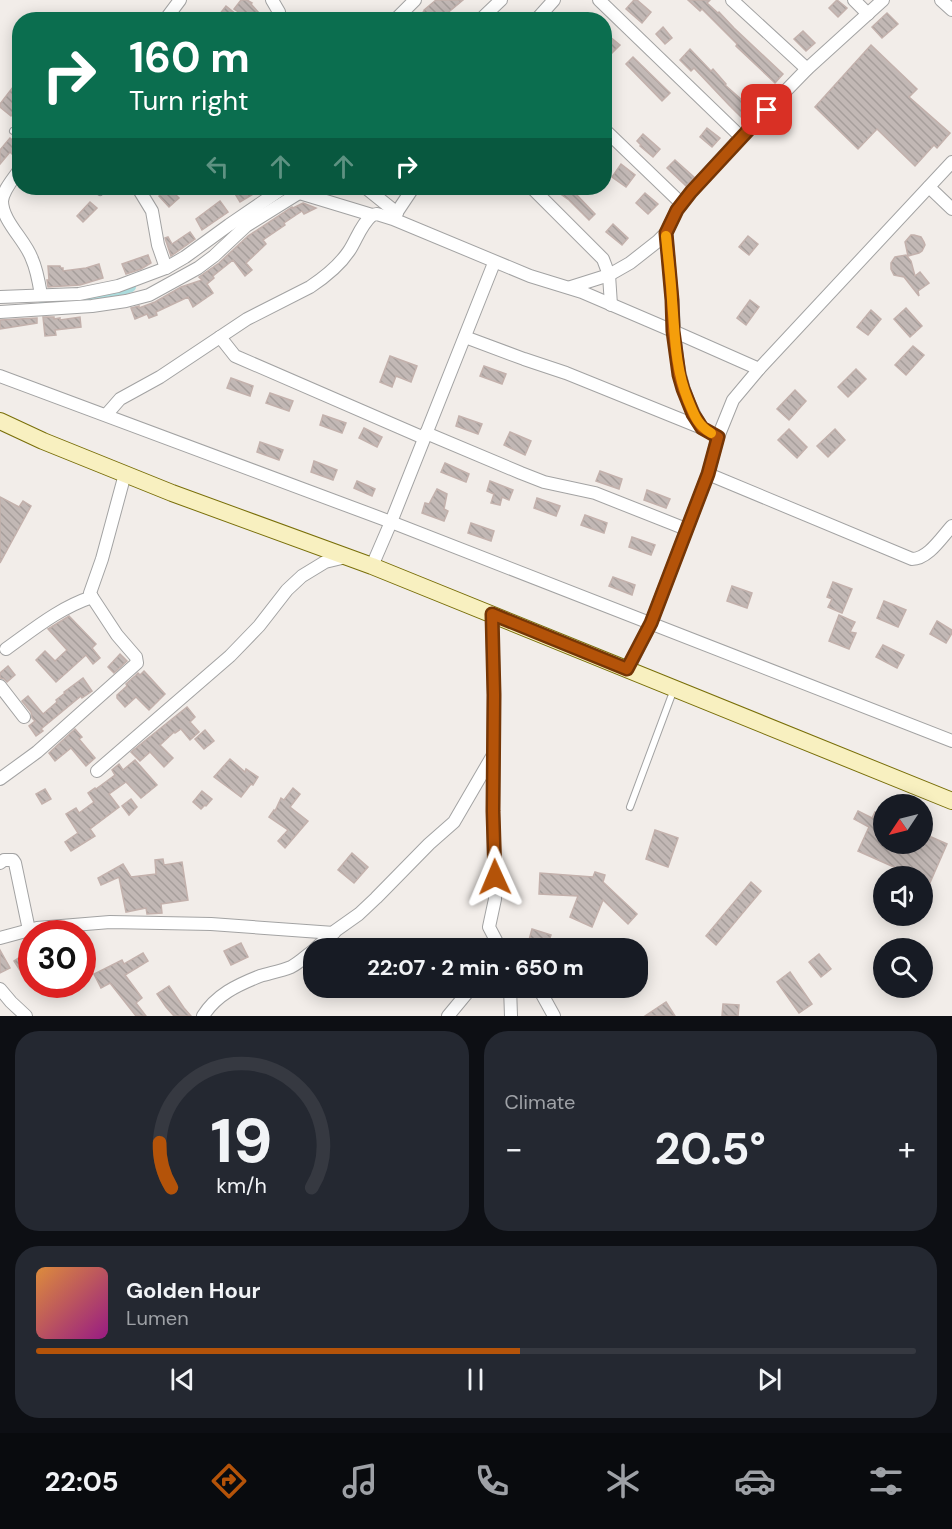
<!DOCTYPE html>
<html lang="en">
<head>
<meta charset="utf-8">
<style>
	body { margin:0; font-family:"DM Sans",sans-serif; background:#242831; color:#f1f3f6; height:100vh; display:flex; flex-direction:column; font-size:22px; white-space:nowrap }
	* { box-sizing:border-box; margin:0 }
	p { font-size:20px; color:#9ea1a6 }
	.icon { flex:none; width:33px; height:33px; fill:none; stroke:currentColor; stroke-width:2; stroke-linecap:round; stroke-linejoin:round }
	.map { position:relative; height:1016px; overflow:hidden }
	.drawer { display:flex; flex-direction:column; gap:15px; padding:15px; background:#0d0f14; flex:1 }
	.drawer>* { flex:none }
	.guide { position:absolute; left:12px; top:12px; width:600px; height:183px; border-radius:24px; box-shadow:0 3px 15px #0003; background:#0b6e4f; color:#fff; overflow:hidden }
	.needle { width:39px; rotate:235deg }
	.controls { position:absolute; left:873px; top:794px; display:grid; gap:12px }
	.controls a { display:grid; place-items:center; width:60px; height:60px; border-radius:50%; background:#171b24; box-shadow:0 3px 15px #0003; font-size:30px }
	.speed { position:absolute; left:18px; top:920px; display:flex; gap:12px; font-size:30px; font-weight:700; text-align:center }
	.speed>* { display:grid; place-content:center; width:78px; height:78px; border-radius:50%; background:#171b24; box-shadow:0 3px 15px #0003; line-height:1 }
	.speed .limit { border:9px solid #d22; background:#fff; color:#111 }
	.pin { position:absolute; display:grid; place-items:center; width:51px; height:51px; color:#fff; margin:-26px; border-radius:12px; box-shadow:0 3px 9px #0006 }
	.me { position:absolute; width:66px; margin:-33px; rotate:359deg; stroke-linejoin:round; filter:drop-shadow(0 0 4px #0008) }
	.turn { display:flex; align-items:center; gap:21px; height:126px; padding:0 18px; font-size:27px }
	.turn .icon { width:78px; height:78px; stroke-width:2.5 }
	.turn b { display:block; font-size:42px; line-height:51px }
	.lanes { display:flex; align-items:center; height:57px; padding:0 18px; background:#0003; justify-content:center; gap:30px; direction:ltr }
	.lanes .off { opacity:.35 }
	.big { font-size:45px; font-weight:700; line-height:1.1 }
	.drawer .card { flex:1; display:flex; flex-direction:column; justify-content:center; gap:9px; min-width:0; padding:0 21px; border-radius:24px; background:#242831 }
	.drawer .dial { align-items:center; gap:0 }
	.dial svg { height:156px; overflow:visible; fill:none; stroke:#363941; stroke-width:7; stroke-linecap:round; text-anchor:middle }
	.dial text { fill:#f1f3f6; stroke:none }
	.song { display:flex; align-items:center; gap:18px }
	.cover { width:72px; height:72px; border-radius:9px; background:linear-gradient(135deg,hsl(30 70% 55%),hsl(310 70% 35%)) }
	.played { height:6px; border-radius:3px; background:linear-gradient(90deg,#b45309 55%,#363941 55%) }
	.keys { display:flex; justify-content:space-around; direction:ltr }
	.heat { display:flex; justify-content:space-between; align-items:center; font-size:33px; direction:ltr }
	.drawer .tiles { flex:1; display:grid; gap:15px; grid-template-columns:1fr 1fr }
	.card:last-child { grid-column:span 2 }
	.trip { position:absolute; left:303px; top:938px; width:345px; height:60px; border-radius:24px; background:#171b24; box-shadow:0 3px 15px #0003; font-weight:700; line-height:60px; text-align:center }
	.menu { display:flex; height:96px; justify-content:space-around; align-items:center; background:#090b0e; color:#9ea1a6 }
	.menu .icon { width:42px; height:42px }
	.menu .active { color:#b45309 }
	.menu b { font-size:27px; color:#f1f3f6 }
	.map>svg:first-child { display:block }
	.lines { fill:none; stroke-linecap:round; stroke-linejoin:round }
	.canal { stroke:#abdcdd; stroke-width:10 }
	.building { fill:url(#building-back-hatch); stroke:#c3b1ac; stroke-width:1.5 }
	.lane-casing { stroke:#a3a3a3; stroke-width:8 }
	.street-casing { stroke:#a3a3a3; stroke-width:14 }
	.secondary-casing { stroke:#796f09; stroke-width:18 }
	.lane { stroke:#fff; stroke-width:6 }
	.street { stroke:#fff; stroke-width:12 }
	.secondary { stroke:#f8f0c0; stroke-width:16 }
	.route-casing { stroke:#753606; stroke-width:15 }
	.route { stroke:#b45309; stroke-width:10 }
	.slow { stroke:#f59e0b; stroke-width:10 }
</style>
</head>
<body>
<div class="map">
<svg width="952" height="1016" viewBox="0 0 952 1016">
	<defs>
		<pattern id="building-back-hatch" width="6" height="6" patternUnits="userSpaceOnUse" patternTransform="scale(1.5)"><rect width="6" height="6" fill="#c2b8b5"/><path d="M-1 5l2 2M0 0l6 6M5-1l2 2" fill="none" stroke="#a69e9b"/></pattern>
	</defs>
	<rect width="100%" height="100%" fill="#f2ede9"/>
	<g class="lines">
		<!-- canal -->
		<polyline class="canal" points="44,304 112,294 131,287"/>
	</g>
	<!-- building -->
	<g class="building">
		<polygon points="241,0 247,0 252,3 251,4 259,13 252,20 244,13 243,15 234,9"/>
		<polygon points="436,0 463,0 439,20 417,20 424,11 424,10"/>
		<polygon points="634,0 637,0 651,12 642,23 626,9"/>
		<polygon points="688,0 710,0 707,3 718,13 719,12 734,28 783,74 775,83 736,46 737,44 702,9 700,11"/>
		<polygon points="837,0 847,8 838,17 829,8"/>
		<polygon points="226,6 236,14 231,20 215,20"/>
		<polygon points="887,13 898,24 882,38 872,27"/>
		<polygon points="663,27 672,38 665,44 656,34"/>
		<polygon points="803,31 815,43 806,51 794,39"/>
		<polygon points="609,36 620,45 612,53 604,46 604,41"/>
		<polygon points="871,45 917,89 909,97 950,133 937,148 934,145 915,166 877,129 858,149 815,107"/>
		<polygon points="690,49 711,71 713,69 726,84 725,85 750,107 741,117 729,105 694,68 691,71 680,60"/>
		<polygon points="633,57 670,93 662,101 626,64"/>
		<polygon points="20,78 20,105 11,116 0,107 0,104"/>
		<polygon points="707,128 720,138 712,147 700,137"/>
		<polygon points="643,134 660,149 653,157 640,146 641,145 637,141"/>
		<polygon points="10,138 20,146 20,149 14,156 10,152 0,164 0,150"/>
		<polygon points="675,160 694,177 686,186 667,168"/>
		<polygon points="621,164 635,175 626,187 612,177"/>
		<polygon points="169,188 179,198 169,207 159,196"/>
		<polygon points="241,188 263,188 240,202 234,192"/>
		<polygon points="552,188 580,188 575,193 595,214 589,220 569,200"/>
		<polygon points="645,193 658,204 648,214 636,203"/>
		<polygon points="220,201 228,212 202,230 196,219"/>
		<polygon points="90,202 97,208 83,222 77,216"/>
		<polygon points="303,203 316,208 304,214 302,211 284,223 285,225 263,240 266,244 246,263 252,270 245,276 233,260 213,276 214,278 207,284 213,293 193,307 188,297 156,312 157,315 149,318 147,314 135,319 131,308 139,306 139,308 155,302 181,287 202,280 199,277 219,263 248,236 292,207 293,208"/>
		<polygon points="613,224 628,238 622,245 606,232"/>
		<polygon points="190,232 195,239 171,256 165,238 168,237 172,244"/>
		<polygon points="911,235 914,235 921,237 924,242 925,245 922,251 919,253 908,256 905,242"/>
		<polygon points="748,236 758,244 749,255 739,247"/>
		<polygon points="148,255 151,263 141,269 126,274 122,264"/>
		<polygon points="906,255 911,261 915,276 920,272 929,283 918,291 919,296 904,277 894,275 891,269 891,263 895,257"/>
		<polygon points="99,264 103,278 80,285 48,287 47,280 49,280 48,266 60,266 61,268 63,268 63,271 86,268"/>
		<polygon points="750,300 759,307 746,325 737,318"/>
		<polygon points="906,308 922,326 910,337 894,319"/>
		<polygon points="871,310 881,319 868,335 857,327"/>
		<polygon points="43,317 54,317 54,319 60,318 60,320 80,317 81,327 55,330 56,335 45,336"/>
		<polygon points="37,318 37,323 0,329 0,320"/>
		<polygon points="913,346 924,355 906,375 895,365"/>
		<polygon points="390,356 417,366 411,382 396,376 392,387 380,382"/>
		<polygon points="484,366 506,374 502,384 480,376"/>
		<polygon points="856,369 866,379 848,397 838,387"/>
		<polygon points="231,378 253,386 250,396 227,388"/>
		<polygon points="795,390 806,401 789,420 777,409"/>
		<polygon points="270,393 293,401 289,411 266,403"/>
		<polygon points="323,415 346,423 342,433 320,425"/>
		<polygon points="459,416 482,424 478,434 456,426"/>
		<polygon points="364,428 382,437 377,447 359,438"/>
		<polygon points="789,429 807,447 797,458 778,440"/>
		<polygon points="835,429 845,440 828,457 817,446"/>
		<polygon points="510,432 531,441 525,455 504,445"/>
		<polygon points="260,442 283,450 279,460 257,452"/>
		<polygon points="314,461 337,470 333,480 311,472"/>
		<polygon points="445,463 469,474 466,482 441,472"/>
		<polygon points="600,471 622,479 619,489 596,481"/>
		<polygon points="357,481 375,489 372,496 354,488"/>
		<polygon points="490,481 513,490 509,500 502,497 500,505 491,503 494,494 487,491"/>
		<polygon points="437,489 447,494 444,509 448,511 444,521 422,513 425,503 429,504"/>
		<polygon points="647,490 670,499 666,508 644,500"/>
		<polygon points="0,497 19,507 23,501 31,506 0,563"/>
		<polygon points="537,498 560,506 556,516 534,508"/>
		<polygon points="585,515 607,523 604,533 581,525"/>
		<polygon points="471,523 494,531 491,541 468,533"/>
		<polygon points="632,537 655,545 651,555 629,547"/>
		<polygon points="613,577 635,585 632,595 609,586"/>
		<polygon points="833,582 852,589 842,613 828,607 832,599 827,597"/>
		<polygon points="732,586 752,593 747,608 727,601"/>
		<polygon points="884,601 906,610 898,627 877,618"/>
		<polygon points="839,615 855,622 850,632 856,633 849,649 829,641"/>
		<polygon points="69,616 96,644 92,648 100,658 93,664 86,655 56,682 36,660 45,651 55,661 67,650 48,629"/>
		<polygon points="937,621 952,630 952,633 946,643 930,634"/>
		<polygon points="883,645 904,655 897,668 876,657"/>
		<polygon points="120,654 127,661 114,673 108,667"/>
		<polygon points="8,666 15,675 7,682 4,679 0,678 0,673"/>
		<polygon points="144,671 165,694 149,710 136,697 125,707 117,698 117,695 127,686 126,684 135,676 138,673 140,675"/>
		<polygon points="83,678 92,691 82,698 81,696 41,729 43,731 36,736 29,726 35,721 32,718 31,712 22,701 28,696 43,714 57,702 56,700 65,693 64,692"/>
		<polygon points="187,707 195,717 190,722 199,732 190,740 181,729 175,733 174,732 160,745 173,758 164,767 150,752 140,761 131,752"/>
		<polygon points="75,729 82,737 79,739 95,758 86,766 71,748 55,761 49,753"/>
		<polygon points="205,730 214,741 204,749 195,739"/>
		<polygon points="230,759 245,772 246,769 258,777 253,785 251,784 241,797 214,777"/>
		<polygon points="135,760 157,785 141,798 126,782 109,794 119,807 90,829 95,836 71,851 65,842 78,833 66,814 76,808 79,813 94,802 88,793 95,788 96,789 115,775 112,770 119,764 123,770"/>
		<polygon points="293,788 300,794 290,807 308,821 285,848 278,841 288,830 269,817 274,810 275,811 281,798 284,800"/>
		<polygon points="45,789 51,799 42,804 36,794"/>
		<polygon points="202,791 212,799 206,806 205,805 201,809 193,802"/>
		<polygon points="131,799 137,807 129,815 122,806"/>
		<polygon points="858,811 872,818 875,812 884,815 884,843 922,843 922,833 947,844 922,901 922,876 914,876 858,851 869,827 854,819"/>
		<polygon points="655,830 678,838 668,867 646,859"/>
		<polygon points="352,853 368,867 354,883 338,870"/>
		<polygon points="163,859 164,865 182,862 188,900 161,904 162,913 147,914 146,908 126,912 119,877 101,885 98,878 123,864 131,877 156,874 155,860"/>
		<polygon points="595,872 605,875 603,882 637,914 628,924 603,900 592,927 570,917 578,896 539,894 540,873 593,877"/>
		<polygon points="751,882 761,891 716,945 706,936"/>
		<polygon points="532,929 551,935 547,946 529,940"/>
		<polygon points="241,943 248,957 231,965 224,951"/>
		<polygon points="0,950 10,968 0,973"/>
		<polygon points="143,953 148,961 125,975 142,998 136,1003 146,1016 136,1016 110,983 101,988 94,974 122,960 124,964"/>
		<polygon points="819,954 831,969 821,977 809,962"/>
		<polygon points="23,955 30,967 21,972 14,961"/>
		<polygon points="790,972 812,1004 799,1013 777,982"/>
		<polygon points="169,986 184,1008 191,1016 174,1016 166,1007 157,994"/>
		<polygon points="666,1002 675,1016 645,1016"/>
		<polygon points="723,1004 739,1005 738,1016 722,1016"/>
	</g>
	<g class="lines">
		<!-- lane casing -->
		<g class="lane-casing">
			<g id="lane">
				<polyline points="13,131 20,135"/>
				<polyline points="94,188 100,192"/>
				<polyline points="630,807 674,689"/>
			</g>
		</g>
		<!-- street casing -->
		<g class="street-casing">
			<g id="street">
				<polyline points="272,0 279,12 280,20"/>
				<polyline points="599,0 741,137"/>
				<polyline points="732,0 807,69"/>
				<polyline points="854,0 868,14"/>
				<polyline points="941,0 952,10"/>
				<polyline points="165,20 180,0"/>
				<polyline points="395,20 415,0"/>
				<polyline points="480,20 501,0"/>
				<polyline points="536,20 554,0"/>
				<polyline points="604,129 682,204"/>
				<path d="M20 169C14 178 3 190 2 201 2 221 26 241 32 259 37 270 39 283 41 295"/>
				<polyline points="929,187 952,209"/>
				<polyline points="138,188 152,211 158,245 166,268"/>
				<polyline points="366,188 397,213"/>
				<polyline points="532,188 603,259 609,275 611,305"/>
				<polyline points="393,218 413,188"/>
				<path d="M666 233C668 255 670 276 672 298 676 349 674 383 702 428"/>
				<polyline points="571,287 609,275 630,263 658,241 666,233 677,210 691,192 741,137 807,69 883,0"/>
				<polyline points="0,297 79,294 118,286 166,268 185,257 229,225 283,188 372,215 377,214 393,219 530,276 582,292 673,331 759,369"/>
				<polyline points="0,312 92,306 126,301 149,295 198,268 214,256 246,226 299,193"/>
				<polyline points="220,337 235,356 424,438"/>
				<polyline points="465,337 524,359 566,373 702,428 718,437"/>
				<polyline points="0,376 391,522 952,741"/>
				<path d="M106 415 120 399 160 377 247 319 310 287C325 277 339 266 349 251 357 239 360 226 372 215"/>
				<polyline points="426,433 521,473 544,482 595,493 686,529"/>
				<path d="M708 474 912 559C928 559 941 538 952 526"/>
				<polyline points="372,566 391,522 494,263"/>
				<polyline points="492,614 494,695 493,811 495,899 489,927 500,948"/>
				<path d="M6 649C34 629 59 608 92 597"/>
				<polyline points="628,669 651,623 708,474 718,437 733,400 759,369 952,162"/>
				<polyline points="0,686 24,717"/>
				<polyline points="97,771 230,656 259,626 287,590 302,576 325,562 346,557"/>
				<polyline points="0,779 37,752 137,663 136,657 117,635 92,597 90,593 102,559 125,474"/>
				<polyline points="0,863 4,860 13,860 15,863 29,930"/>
				<polyline points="0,938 37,928 110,922 211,924 334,933"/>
				<polyline points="316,948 335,931 359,914 376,898 429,844 454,822 493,755"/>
				<polyline points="510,987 511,1016"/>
				<polyline points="538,987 554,1016"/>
				<polyline points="0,989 11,1002 26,1016"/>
				<path d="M203 1016C216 995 237 985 260 976 270 973 281 971 291 967 299 963 306 956 314 950"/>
				<polyline points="448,1016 472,987"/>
			</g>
		</g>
		<!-- secondary casing -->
		<g class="secondary-casing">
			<polyline id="secondary" points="0,421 43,441 172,493 372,566 952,801"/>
		</g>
		<!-- lane -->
		<use href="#lane" class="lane"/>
		<!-- street -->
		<use href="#street" class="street"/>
		<!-- secondary -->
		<use href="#secondary" class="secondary"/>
	</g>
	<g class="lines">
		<!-- route casing -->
		<g class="route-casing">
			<polyline id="route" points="495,877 493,811 494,695 492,614 627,669 651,623 708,474 718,437 702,428 693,414 683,389 679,375 673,331 672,300 666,233 677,210 691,192 767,110"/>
		</g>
		<!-- route -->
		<use href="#route" class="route"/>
		<!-- slow -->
		<path class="slow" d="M666 236C668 257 671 279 672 300 675 335 675 368 688 400 694 414 697 425 711 433"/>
	</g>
</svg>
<div class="controls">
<a><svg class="needle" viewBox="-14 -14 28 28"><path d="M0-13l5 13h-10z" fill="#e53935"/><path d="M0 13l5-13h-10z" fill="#9ea1a6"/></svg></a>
<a><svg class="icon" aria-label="sound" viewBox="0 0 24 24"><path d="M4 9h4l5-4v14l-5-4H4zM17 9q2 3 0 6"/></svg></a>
<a><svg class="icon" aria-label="search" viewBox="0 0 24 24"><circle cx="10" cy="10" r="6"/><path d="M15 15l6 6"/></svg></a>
</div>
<div class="speed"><div class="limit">30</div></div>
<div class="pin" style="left:767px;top:110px;background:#d93025"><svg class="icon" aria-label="arrive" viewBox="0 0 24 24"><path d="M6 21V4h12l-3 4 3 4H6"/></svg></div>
<svg class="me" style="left:495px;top:877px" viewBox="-20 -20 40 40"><path d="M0-17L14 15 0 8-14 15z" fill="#b45309" stroke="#fff" stroke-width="4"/></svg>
<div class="trip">22:07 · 2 min · 650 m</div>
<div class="guide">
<div class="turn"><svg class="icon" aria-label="right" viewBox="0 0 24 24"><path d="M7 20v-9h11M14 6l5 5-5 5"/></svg><div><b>160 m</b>Turn right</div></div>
<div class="lanes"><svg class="icon off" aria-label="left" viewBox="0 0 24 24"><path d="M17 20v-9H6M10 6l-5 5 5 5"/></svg><svg class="icon off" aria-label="ahead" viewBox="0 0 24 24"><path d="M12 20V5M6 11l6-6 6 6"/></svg><svg class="icon off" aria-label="ahead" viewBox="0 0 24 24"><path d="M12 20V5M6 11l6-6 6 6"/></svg><svg class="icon" aria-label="right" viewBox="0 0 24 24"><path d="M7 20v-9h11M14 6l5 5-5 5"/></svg></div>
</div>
</div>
<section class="drawer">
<div class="tiles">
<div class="card dial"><svg viewBox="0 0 100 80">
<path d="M14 69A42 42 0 1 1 86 69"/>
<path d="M14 69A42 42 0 0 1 8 46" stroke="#b45309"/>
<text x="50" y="56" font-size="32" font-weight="700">19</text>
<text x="50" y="72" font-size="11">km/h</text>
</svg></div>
<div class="card"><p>Climate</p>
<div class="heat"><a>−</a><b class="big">20.5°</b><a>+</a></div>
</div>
<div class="card">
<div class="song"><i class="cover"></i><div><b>Golden Hour</b><p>Lumen</p></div></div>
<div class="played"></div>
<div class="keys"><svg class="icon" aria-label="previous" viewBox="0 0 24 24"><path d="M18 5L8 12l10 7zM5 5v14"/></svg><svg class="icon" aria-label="pause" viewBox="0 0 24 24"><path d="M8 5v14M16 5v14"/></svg><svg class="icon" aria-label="next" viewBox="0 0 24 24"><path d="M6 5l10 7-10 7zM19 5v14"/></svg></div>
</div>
</div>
</section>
<nav class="menu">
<b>22:05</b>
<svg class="icon active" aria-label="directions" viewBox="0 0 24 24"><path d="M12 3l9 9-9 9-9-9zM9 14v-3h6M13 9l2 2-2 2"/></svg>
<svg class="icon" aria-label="music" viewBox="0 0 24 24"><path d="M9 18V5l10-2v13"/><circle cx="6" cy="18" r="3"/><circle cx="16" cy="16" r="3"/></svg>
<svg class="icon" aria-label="phone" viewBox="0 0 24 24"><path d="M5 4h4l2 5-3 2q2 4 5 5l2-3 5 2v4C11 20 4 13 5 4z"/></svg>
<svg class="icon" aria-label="climate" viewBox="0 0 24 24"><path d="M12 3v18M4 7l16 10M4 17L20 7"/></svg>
<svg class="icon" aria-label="car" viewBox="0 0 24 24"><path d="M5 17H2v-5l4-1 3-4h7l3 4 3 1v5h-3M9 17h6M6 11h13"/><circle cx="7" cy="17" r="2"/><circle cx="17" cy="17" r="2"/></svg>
<svg class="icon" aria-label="filters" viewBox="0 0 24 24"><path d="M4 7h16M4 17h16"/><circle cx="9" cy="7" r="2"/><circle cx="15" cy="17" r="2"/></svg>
</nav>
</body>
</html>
